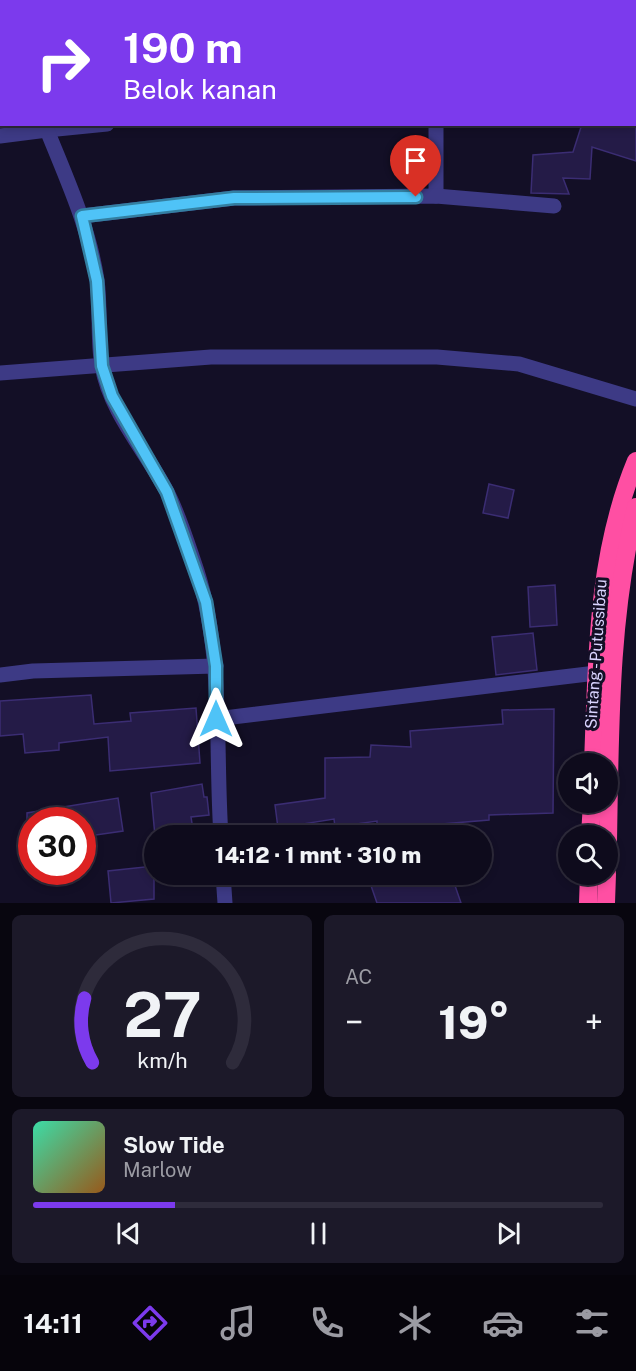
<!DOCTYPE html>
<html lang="id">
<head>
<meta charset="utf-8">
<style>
	body { margin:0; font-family:"Public Sans",sans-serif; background:#1c1929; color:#f1f3f6; height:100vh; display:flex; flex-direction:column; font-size:22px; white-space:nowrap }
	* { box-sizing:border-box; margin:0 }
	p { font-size:20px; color:#9b9ba3 }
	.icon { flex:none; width:33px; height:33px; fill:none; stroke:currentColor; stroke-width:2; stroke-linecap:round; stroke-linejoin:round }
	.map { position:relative; height:903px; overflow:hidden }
	.panel { display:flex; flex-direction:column; gap:12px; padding:12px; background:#08060f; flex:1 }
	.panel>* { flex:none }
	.hud { position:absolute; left:0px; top:0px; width:636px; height:126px; box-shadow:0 3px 9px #0003,0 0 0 2px #2e2b3b; background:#7c3aed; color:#fff; overflow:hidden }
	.fabs { position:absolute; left:558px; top:753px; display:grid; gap:12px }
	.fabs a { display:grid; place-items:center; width:60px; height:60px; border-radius:50%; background:#0e0b1c; box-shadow:0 3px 9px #0003,0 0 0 2px #2e2b3b; font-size:30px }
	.speed { position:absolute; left:18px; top:807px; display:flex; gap:12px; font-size:30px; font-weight:700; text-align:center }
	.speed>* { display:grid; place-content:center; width:78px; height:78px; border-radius:50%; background:#0e0b1c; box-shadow:0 3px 9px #0003,0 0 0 2px #2e2b3b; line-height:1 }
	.speed .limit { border:9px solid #d22; background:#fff; color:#111 }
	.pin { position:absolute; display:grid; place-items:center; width:51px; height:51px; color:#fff; margin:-62px -26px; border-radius:50% 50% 50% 0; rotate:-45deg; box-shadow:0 0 6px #0007 }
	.pin .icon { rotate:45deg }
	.me { position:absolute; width:66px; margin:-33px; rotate:0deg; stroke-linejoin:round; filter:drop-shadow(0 0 4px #0008) }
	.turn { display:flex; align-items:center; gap:21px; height:126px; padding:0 24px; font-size:27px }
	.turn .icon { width:78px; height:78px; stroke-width:2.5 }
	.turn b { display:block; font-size:42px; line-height:51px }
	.big { font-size:45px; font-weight:800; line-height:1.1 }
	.panel .widget { flex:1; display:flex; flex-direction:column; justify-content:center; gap:9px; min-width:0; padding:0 21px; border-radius:9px; background:#1c1929 }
	.panel .dial { align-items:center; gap:0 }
	.dial svg { height:156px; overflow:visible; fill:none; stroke:#2e2b3b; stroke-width:7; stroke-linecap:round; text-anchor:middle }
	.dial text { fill:#f1f3f6; stroke:none }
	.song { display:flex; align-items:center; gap:18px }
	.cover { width:72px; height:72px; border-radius:9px; background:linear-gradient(135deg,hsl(160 70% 55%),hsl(30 70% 35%)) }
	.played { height:6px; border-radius:3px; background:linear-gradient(90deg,#7c3aed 25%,#2e2b3b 25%) }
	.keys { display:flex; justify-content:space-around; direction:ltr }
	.heat { display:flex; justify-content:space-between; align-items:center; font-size:33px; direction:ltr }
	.panel .tiles { flex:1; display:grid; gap:12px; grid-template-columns:1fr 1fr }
	.widget:last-child { grid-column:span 2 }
	.trip { position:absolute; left:144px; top:825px; width:348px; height:60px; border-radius:30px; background:#0e0b1c; box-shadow:0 3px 9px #0003,0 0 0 2px #2e2b3b; font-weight:800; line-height:60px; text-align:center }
	.dock { display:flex; height:96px; justify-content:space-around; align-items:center; background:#06040b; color:#9b9ba3 }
	.dock .icon { width:42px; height:42px }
	.dock .on { color:#7c3aed }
	.dock b { font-size:27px; color:#f1f3f6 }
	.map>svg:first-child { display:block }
	.building { fill:#241b47; stroke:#3b2d73; stroke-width:1.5 }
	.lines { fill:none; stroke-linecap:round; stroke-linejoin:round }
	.minor { stroke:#3d3a85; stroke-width:15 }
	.highway { stroke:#ff4fa3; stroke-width:18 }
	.route-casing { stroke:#337fa1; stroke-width:15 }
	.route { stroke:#4fc3f7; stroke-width:10 }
	.labels { text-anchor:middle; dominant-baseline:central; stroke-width:6; stroke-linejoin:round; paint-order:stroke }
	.street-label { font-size:16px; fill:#d9d4ff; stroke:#130f26 }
</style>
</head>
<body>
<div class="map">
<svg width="636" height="903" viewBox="0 0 636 903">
	<rect width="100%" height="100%" fill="#130f26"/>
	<!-- building -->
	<g class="building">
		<polygon points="582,124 636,124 636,161 592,147 590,179 563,178 569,194 531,193 533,155 573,152"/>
		<polygon points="489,484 514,490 508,518 483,513"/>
		<polygon points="555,585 557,625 530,627 528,587"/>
		<polygon points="533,633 537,670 496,675 492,637"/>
		<polygon points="91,695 94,724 131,721 130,713 196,708 200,763 110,771 108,737 59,743 59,750 25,753 23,734 0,736 0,701"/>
		<polygon points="554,709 553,813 489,815 489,820 406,827 406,829 377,828 377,821 335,827 334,819 278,828 275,805 325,798 325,758 370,757 371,745 411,747 410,731 503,724 502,710"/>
		<polygon points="202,784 204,797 207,797 209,815 191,817 194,836 155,836 151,793"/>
		<polygon points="118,798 123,831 82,837 82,820 27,820 27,813"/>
		<polygon points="154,866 154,899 111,903 108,871"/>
		<polygon points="367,874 451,874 461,903 377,903"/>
	</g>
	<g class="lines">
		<!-- minor -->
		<g class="minor">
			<polyline points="25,0 25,2"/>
			<polyline points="634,74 636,75"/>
			<polyline points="47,124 47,130 107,124"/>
			<path d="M0 136 47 130C67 180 89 227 97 280 101 308 97 339 102 366 110 412 145 450 166 490 179 514 188 545 197 571 224 655 215 748 221 836"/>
			<polyline points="436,196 436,124"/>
			<polyline points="82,216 234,198 436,196 554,206"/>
			<polyline points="0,373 211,357 437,357 519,364 636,399"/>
			<polyline points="0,675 33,671 216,666"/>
			<polyline points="216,719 596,673"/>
			<polyline points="223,874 225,903"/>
		</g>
		<!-- highway -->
		<g class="highway">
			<path d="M593 764C597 661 596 557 636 461"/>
			<polyline points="590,836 592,802"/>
			<path d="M608 842C610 730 609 616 636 507"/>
			<polyline points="588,903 589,874"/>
			<polyline points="606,903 607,874"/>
		</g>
	</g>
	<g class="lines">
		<!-- route casing -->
		<g class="route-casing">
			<polyline id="route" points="216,719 216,666 206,602 167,492 112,396 102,366 97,281 82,216 234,198 416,197"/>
		</g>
		<!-- route -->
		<use href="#route" class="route"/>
	</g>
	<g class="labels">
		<!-- street labels -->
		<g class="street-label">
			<text transform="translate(596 654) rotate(-86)">Sintang - Putussibau</text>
		</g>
	</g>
</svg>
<div class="fabs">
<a><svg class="icon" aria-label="sound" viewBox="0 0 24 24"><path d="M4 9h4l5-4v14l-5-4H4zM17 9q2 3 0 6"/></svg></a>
<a><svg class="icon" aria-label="search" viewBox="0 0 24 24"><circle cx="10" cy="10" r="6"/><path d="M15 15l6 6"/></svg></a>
</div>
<div class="speed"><div class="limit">30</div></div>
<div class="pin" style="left:416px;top:197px;background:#d93025"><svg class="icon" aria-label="arrive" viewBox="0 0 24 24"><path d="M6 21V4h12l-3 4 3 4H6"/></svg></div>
<svg class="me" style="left:216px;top:719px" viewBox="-20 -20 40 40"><path d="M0-17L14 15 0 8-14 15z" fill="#4fc3f7" stroke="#fff" stroke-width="4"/></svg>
<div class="trip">14:12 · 1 mnt · 310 m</div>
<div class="hud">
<div class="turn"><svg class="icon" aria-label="right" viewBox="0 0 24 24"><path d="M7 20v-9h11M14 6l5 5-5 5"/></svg><div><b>190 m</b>Belok kanan</div></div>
</div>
</div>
<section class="panel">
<div class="tiles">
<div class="widget dial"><svg viewBox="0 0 100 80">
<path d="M14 69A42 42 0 1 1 86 69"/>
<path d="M14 69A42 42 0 0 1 10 36" stroke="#7c3aed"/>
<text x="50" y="56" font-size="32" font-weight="700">27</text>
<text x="50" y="72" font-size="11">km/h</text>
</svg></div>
<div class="widget"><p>AC</p>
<div class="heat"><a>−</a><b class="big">19°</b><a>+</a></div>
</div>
<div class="widget">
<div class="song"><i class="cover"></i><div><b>Slow Tide</b><p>Marlow</p></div></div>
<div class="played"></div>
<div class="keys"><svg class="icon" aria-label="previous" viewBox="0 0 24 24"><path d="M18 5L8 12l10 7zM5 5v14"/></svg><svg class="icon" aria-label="pause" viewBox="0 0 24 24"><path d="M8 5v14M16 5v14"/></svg><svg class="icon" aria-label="next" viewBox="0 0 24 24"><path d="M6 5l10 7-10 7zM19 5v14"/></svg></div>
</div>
</div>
</section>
<nav class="dock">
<b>14:11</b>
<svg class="icon on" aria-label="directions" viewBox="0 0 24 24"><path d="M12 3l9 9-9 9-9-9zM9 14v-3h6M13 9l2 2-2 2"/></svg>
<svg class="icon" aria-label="music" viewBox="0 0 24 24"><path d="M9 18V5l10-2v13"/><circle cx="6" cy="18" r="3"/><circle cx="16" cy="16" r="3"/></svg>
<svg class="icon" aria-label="phone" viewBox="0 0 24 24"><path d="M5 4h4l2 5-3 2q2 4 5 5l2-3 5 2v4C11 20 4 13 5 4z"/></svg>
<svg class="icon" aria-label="climate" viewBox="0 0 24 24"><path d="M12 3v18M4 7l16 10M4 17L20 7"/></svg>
<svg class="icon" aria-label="car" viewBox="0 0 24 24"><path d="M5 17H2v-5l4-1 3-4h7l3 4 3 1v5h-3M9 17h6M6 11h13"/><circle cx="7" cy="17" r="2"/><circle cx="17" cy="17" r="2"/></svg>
<svg class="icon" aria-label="filters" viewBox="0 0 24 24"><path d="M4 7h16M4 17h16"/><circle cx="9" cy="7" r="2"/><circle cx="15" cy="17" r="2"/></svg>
</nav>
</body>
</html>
